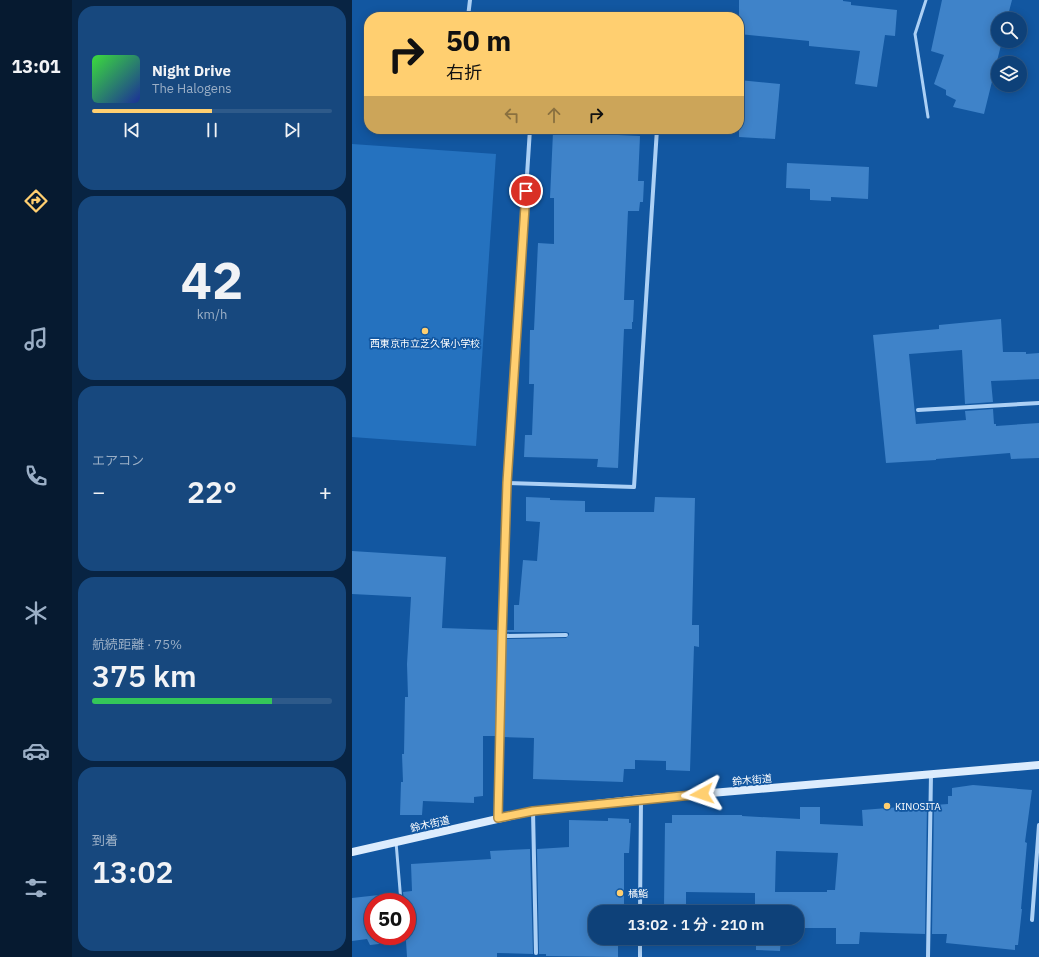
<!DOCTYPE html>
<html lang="ja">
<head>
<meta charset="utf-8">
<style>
	body { margin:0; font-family:"IBM Plex Sans","Noto Sans JP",sans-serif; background:#17487e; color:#f1f3f6; height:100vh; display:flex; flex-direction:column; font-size:15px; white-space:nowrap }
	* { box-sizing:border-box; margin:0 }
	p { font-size:13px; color:#9bafc6 }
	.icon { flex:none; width:22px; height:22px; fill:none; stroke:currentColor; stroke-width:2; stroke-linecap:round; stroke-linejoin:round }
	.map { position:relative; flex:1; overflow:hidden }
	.panel { display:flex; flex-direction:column; gap:6px; padding:6px; background:#082443; width:280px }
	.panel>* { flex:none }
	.banner { position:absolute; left:12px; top:12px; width:380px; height:122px; border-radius:16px; box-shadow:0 2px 10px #0003,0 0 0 1px #2e5a8a; background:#ffcf70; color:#111; overflow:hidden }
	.tools { position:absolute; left:639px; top:12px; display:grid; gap:8px }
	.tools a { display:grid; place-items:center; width:36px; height:36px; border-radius:50%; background:#0e4179; box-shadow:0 2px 10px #0003,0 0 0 1px #2e5a8a; font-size:20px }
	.speed { position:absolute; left:12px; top:893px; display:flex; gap:8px; font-size:20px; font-weight:700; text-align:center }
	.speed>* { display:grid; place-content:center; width:52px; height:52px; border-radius:50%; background:#0e4179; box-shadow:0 2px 10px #0003,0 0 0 1px #2e5a8a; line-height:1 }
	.speed .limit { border:6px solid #d22; background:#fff; color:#111 }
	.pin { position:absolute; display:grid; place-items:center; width:34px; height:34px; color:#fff; margin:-17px; border:2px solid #fff; border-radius:50%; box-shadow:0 1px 4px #0007 }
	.me { position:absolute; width:44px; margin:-22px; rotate:265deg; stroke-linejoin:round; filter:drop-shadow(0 0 3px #0008) }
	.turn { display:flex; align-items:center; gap:14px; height:84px; padding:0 16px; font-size:18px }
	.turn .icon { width:52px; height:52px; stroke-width:2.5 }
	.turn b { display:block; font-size:28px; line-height:34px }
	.lanes { display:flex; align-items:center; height:38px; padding:0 16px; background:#0003; justify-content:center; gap:20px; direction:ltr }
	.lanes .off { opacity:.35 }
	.big { font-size:30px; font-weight:600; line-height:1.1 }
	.panel .tile { flex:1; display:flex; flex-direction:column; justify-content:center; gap:6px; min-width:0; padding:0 14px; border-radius:16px; background:#17487e }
	.panel .dial { align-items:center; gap:0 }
	.dial b { font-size:52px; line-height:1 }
	.song { display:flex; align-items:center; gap:12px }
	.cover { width:48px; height:48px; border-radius:6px; background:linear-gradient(135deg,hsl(120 70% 55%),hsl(230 70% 35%)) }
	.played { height:4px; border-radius:2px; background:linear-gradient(90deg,#ffcf70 50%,#2e5a8a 50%) }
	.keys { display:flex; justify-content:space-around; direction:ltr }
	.heat { display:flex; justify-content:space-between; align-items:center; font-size:22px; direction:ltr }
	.charge { height:6px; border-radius:3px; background:linear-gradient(90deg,#34c759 75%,#2e5a8a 0) }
	.trip { position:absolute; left:236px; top:905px; width:216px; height:40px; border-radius:16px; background:#0e4179; box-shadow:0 2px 10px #0003,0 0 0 1px #2e5a8a; font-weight:600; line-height:40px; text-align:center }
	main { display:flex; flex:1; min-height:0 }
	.tab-bar { display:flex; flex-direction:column; width:72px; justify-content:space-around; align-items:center; background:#061a30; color:#9bafc6 }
	.tab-bar .icon { width:28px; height:28px }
	.tab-bar .on { color:#ffcf70 }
	.tab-bar b { font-size:18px; color:#f1f3f6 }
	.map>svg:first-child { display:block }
	.green { fill:#2572bf }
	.building { fill:#3f83c9; fill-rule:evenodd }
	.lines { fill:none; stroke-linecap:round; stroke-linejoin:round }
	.lane { stroke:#acd0f5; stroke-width:3 }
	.street { stroke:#acd0f5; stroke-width:4 }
	.secondary { stroke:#dcecfd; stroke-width:8 }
	.route-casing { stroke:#a68749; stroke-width:10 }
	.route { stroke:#ffcf70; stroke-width:7 }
	.poi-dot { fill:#ffcf70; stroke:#1257a1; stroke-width:1.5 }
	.labels { text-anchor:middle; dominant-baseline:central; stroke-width:3.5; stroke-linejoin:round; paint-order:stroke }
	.poi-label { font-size:10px; fill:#fff; stroke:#1257a1; text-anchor:start }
	.street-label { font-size:10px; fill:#fff; stroke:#1257a1 }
</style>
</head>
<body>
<main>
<nav class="tab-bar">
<b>13:01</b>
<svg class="icon on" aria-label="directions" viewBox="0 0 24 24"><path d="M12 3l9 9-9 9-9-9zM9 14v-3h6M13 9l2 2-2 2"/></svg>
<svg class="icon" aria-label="music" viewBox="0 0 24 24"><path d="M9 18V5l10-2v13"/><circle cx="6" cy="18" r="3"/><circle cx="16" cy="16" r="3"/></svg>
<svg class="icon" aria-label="phone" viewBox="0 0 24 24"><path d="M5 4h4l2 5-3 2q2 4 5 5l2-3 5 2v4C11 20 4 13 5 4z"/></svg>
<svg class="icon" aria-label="climate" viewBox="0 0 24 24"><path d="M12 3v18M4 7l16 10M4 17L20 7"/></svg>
<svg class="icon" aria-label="car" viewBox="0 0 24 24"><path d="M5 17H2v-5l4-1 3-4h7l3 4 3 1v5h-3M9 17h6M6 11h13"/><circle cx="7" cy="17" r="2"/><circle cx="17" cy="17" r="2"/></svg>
<svg class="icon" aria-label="filters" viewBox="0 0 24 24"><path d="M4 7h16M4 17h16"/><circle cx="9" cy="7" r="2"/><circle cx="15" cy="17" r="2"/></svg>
</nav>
<section class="panel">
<div class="tile">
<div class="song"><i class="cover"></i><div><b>Night Drive</b><p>The Halogens</p></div></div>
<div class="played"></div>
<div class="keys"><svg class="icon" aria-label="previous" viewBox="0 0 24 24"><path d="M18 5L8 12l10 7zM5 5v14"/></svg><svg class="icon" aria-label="pause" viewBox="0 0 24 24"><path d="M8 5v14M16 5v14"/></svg><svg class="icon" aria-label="next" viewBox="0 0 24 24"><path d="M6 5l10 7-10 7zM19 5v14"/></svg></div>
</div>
<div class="tile dial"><b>42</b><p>km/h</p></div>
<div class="tile"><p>エアコン</p>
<div class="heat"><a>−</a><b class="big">22°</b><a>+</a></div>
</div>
<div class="tile"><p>航続距離 · 75%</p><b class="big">375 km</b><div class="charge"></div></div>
<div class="tile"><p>到着</p><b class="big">13:02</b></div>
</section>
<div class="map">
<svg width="687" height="957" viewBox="0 0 687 957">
	<rect width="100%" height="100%" fill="#1257a1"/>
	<!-- green -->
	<polygon class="green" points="0,144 144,154 124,446 0,437"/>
	<!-- building -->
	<g class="building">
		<polygon points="387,0 491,0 491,1 499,2 499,5 545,10 543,36 533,35 525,87 503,84 508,51 457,46 457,41 387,34"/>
		<polygon points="590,0 660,0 655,19 646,19 646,41 650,41 632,114 601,107 604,100 594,95 594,90 582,84 592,55 579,51"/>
		<polygon points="387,80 428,84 423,139 387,137"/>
		<polygon points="201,132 288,136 286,181 292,181 291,202 288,202 287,211 276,211 272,300 282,300 281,322 280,322 280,329 272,329 266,468 245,467 246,459 172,457 173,435 180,435 182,384 177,384 178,330 182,330 186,243 202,244 202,198 198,198"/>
		<polygon points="435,163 517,167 516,199 479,197 479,201 458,200 458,189 434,188"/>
		<polygon points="649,319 651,352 674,352 674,354 687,353 687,379 639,381 641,402 613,404 610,350 557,354 564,424 614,420 613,411 641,409 642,424 644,424 644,426 687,423 687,458 659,459 658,453 584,459 584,460 534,463 521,335 587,329 587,325"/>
		<polygon points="174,497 198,498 198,500 233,501 233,512 302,512 303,497 343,498 340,625 347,625 347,647 342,646 338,771 314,770 314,761 283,760 283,769 272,769 271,782 181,779 182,738 151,737 153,639 214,638 217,635 217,633 214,632 154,632 154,630 162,630 162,605 167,605 171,560 185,561 188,522 174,521"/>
		<polygon points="0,551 94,557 90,628 147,630 144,736 131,736 131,796 122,797 122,803 71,801 70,815 48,815 49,782 51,782 50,754 52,754 53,697 56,697 55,664 59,597 0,594"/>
		<polygon points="621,785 680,790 673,842 675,843 669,909 670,909 666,945 663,945 663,950 594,943 595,934 580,934 582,805 596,804 596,796 600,796 600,788"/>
		<path d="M575 805 573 934 508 932 507 944H484V928H445V912H403V893L334 892V907H312L313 823H320V815H390V816L448 819V807H468V824L511 826 510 810ZM424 851 486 853 483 890H475V892H423Z"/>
		<polygon points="256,818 277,819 277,823 279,823 277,853 272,853 272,912 243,912 243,938 266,938 266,957 194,956 194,954 187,954 185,849 217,847 217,820 256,821"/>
		<polygon points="178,849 181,954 145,953 145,957 55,957 54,941 18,945 15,939 0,941 0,898 45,893 46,902 21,902 21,936 55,936 55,902 52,902 51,892 60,891 59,864 139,859 138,851"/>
		<polygon points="404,938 429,938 428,951 404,950"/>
	</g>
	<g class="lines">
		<!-- lane -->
		<g class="lane">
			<polyline points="574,0 563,34 576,117"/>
			<polyline points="44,842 49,902"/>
		</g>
		<!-- street -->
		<g class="street">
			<polyline points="116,17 118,0"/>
			<polyline points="566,410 687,403"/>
			<polyline points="155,483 282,487 305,129"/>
			<polyline points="150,636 214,635"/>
			<polyline points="181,811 184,953"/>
			<polyline points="146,818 150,636 155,483 178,129"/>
			<polyline points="288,912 289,799"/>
			<polyline points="680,920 687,825"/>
			<polyline points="288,957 288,938"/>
			<polyline points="576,957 579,774"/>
		</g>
		<!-- secondary -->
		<polyline class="secondary" points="0,852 181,811 289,799 687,765"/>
	</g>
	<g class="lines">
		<!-- route casing -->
		<g class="route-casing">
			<polyline id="route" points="174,191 155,483 150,636 146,818 181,811 350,794"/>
		</g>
		<!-- route -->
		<use href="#route" class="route"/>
	</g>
	<!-- markers -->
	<g class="poi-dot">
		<circle cx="73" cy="331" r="4"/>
		<circle cx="535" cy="806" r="4"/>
		<circle cx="268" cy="893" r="4"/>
	</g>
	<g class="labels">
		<!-- poi labels -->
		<g class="poi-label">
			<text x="73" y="343" text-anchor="middle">西東京市立芝久保小学校</text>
			<text x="543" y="806">KINOSITA</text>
			<text x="276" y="893">橘鮨</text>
		</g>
		<!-- street labels -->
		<g class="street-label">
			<text transform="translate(400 780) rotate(-5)">鈴木街道</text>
			<text transform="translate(78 824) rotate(-13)">鈴木街道</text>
		</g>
	</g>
</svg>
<div class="tools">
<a><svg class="icon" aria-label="search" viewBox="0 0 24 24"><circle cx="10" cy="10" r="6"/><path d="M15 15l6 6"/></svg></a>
<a><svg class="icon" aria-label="layers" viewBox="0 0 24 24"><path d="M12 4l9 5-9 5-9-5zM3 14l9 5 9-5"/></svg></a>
</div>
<div class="speed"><div class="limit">50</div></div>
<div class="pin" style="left:174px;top:191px;background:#d93025"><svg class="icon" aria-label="arrive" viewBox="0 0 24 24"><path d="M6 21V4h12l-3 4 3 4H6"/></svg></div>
<svg class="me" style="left:350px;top:794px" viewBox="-20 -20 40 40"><path d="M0-17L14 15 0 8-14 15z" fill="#ffcf70" stroke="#fff" stroke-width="4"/></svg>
<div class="trip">13:02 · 1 分 · 210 m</div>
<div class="banner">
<div class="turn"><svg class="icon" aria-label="right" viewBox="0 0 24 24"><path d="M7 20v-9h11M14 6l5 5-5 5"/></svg><div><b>50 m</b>右折</div></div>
<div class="lanes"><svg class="icon off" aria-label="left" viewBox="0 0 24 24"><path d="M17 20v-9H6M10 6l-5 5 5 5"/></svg><svg class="icon off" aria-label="ahead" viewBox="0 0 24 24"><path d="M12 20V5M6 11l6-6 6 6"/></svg><svg class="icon" aria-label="right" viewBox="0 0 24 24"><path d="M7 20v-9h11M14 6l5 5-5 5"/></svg></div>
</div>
</div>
</main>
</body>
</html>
